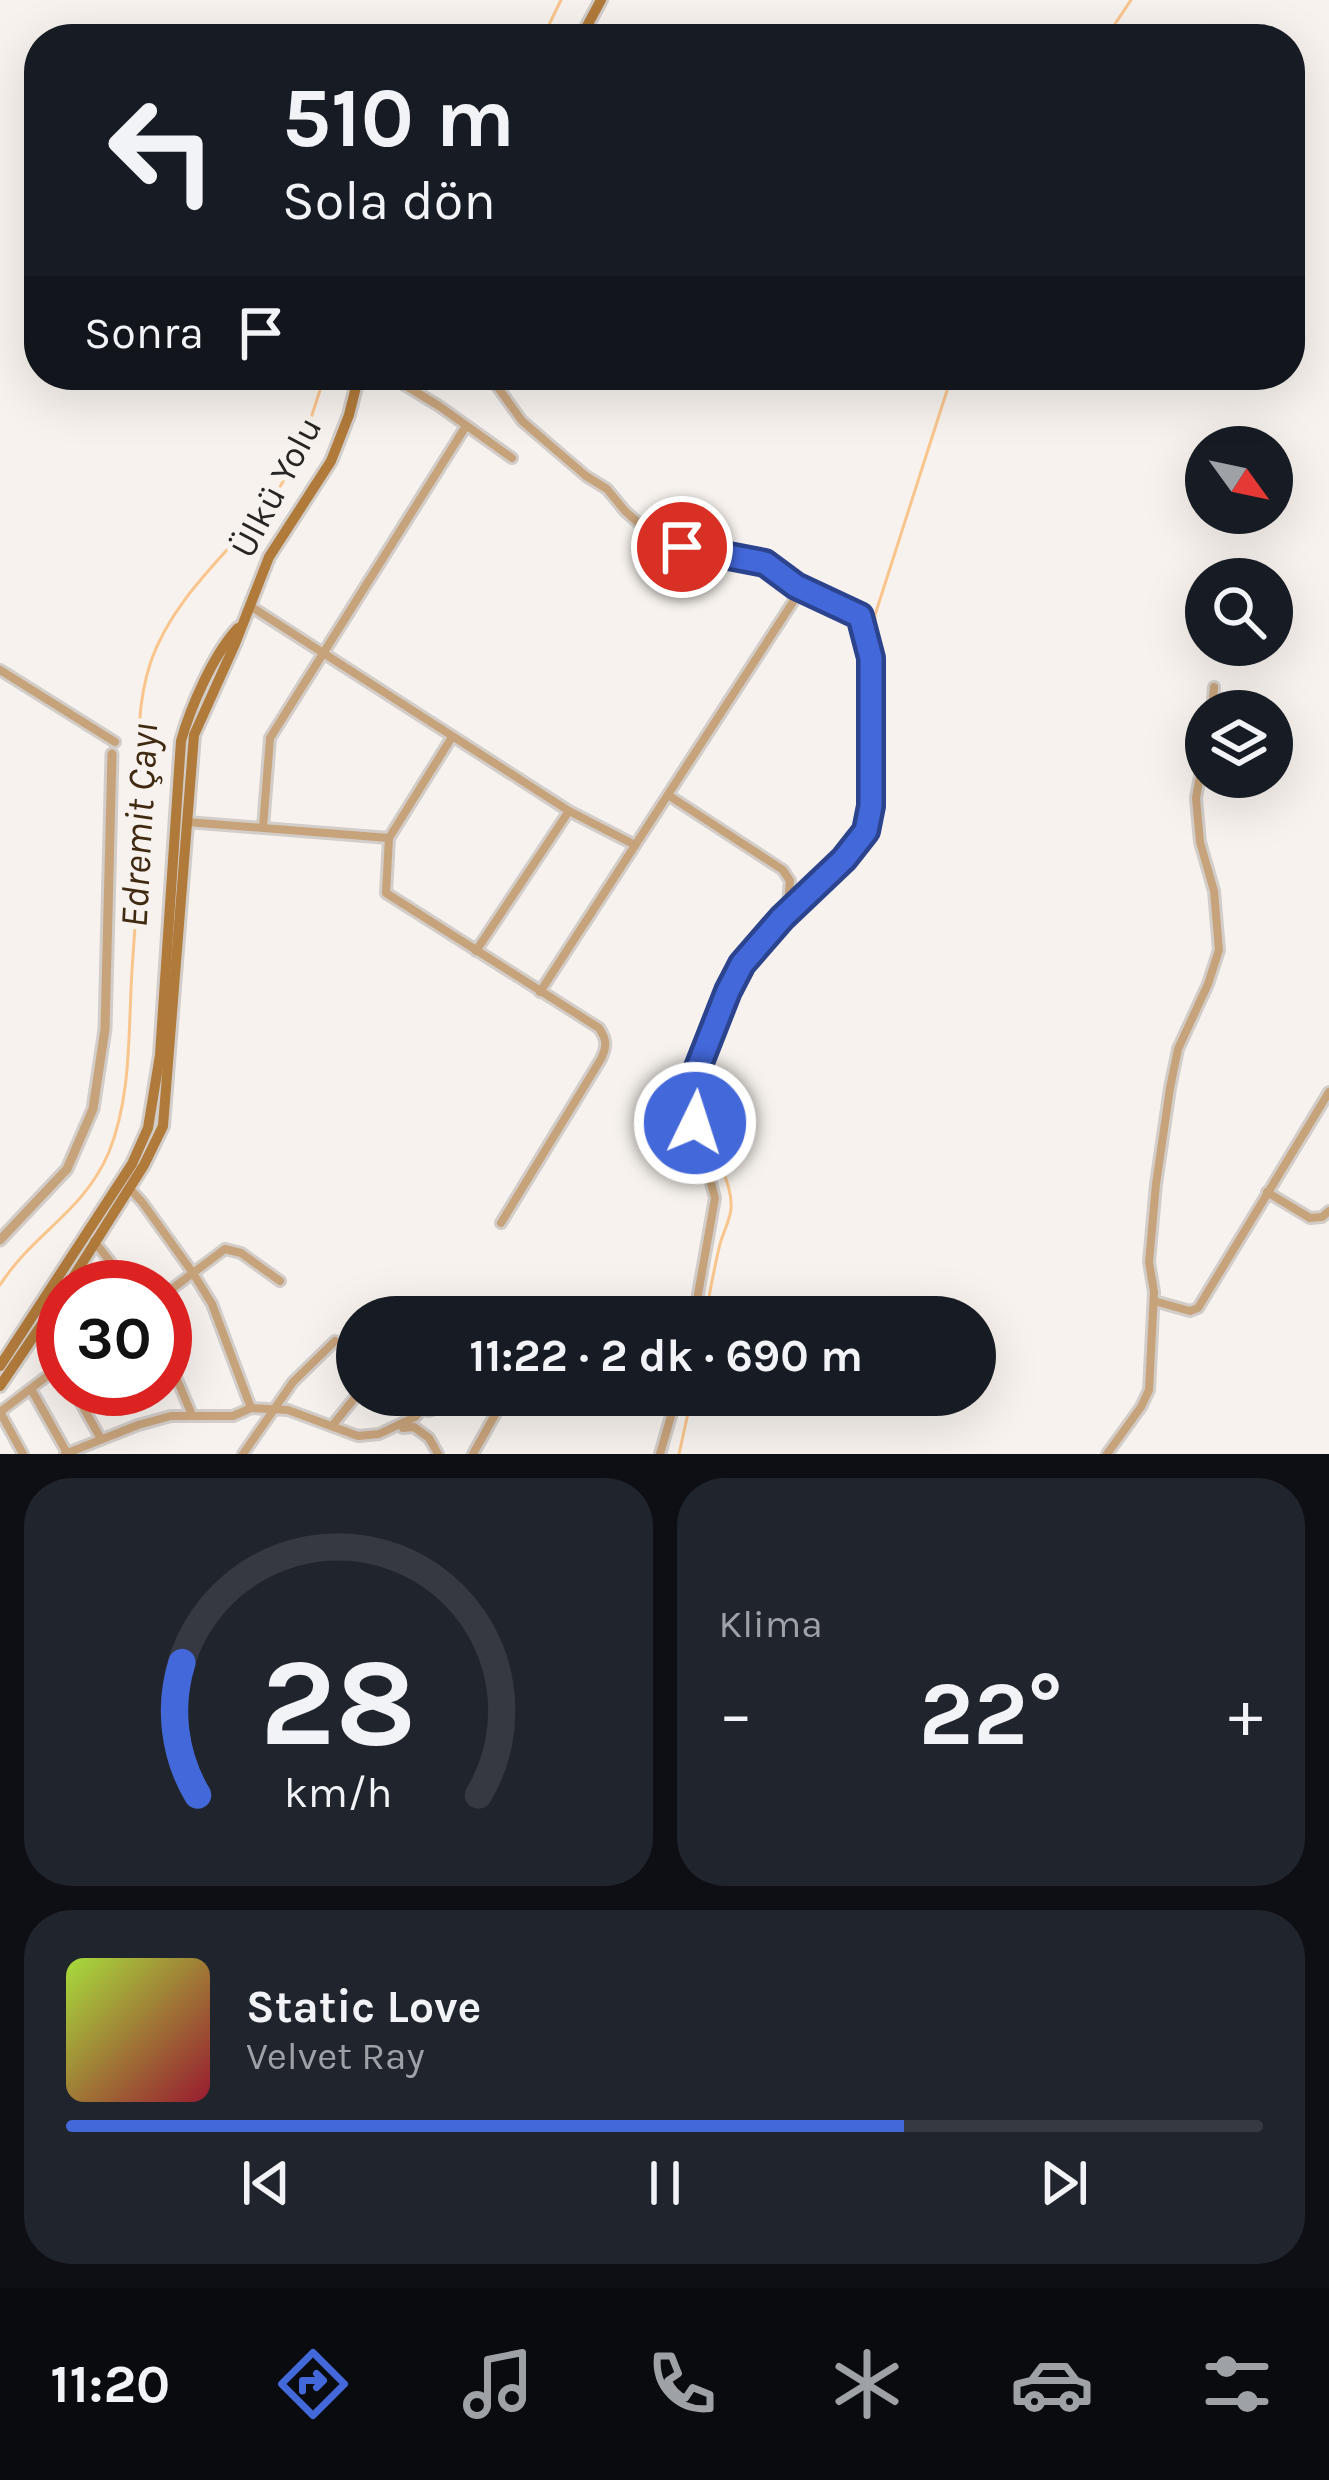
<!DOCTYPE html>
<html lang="tr">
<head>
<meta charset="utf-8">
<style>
	body { margin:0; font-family:Karla,sans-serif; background:#20242c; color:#f1f3f6; height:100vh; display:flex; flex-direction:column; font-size:45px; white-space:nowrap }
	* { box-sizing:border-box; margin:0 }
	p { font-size:39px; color:#9ea1a6 }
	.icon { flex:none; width:66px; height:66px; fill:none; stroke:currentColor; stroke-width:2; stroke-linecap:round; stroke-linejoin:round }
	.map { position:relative; height:1454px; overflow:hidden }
	.sheet { display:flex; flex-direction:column; gap:24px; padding:24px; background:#0d0f14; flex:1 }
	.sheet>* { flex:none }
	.hud { position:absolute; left:24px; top:24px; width:1281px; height:366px; border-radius:48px; box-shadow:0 12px 48px #0002; background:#171b24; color:#f1f3f6; overflow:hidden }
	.needle { width:78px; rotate:123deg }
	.tools { position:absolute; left:1185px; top:426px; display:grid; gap:24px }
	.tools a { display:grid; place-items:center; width:108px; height:108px; border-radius:50%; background:#171b24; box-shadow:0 12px 48px #0002; font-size:60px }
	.speed { position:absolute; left:36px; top:1260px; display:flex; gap:24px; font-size:60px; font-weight:700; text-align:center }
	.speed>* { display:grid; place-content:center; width:156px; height:156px; border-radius:50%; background:#171b24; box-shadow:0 12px 48px #0002; line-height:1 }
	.speed .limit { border:18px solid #d22; background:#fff; color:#111 }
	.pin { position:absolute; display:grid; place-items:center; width:102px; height:102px; color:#fff; margin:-51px; border:6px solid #fff; border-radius:50%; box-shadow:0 3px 12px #0007 }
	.me { position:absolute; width:132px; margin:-66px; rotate:4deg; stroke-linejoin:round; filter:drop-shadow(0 0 9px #0008) }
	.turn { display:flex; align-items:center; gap:42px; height:252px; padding:0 60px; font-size:54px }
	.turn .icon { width:156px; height:156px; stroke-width:2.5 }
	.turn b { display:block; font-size:84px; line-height:102px }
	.then { display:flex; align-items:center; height:114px; padding:0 60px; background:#0003; gap:24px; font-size:45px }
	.big { font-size:90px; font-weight:700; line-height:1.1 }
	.sheet .tile { flex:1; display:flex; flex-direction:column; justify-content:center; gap:18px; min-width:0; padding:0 42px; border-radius:48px; background:#20242c }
	.sheet .dial { align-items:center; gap:0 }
	.dial svg { height:312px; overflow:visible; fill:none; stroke:#363941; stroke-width:7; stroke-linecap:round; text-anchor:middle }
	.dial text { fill:#f1f3f6; stroke:none }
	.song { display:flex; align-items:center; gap:36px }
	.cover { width:144px; height:144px; border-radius:18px; background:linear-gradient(135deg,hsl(80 70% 55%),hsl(350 70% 35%)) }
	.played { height:12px; border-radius:6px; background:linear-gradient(90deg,#4368da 70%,#363941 70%) }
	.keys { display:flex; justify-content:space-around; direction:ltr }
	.heat { display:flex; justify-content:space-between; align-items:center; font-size:66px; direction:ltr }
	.sheet .tiles { flex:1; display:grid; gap:24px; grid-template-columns:1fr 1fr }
	.tile:last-child { grid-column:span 2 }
	.trip { position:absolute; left:336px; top:1296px; width:660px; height:120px; border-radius:60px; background:#171b24; box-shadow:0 12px 48px #0002; font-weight:700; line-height:120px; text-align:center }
	.tabs { display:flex; height:192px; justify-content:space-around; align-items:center; background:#090b0e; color:#9ea1a6 }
	.tabs .icon { width:84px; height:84px }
	.tabs .current { color:#4368da }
	.tabs b { font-size:54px; color:#f1f3f6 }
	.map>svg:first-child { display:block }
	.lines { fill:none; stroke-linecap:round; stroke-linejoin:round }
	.stream { stroke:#f9c58d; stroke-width:3 }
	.minor-casing { stroke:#d2cdc9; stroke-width:14 }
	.tertiary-casing { stroke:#d2cdc9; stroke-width:15 }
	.secondary-casing { stroke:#d2cdc9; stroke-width:16 }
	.minor { stroke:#c7a37b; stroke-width:8 }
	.tertiary { stroke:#c7a37b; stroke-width:9 }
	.secondary { stroke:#b07a3a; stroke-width:10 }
	.route-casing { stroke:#2c448e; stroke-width:30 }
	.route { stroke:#4368da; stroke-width:21 }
	.labels { text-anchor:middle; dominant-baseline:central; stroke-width:12; stroke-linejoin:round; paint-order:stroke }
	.street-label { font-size:36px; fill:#272523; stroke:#f7f2ed }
	.water-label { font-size:39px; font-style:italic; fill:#402b12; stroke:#f7f2ed }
</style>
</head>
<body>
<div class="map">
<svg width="1329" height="1454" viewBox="0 0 1329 1454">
	<rect width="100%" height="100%" fill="#f7f2ed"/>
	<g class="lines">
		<!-- stream -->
		<g class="stream">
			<polyline points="542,39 561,0"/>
			<polyline points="1105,39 1131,0"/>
			<polyline points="874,657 875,615 952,375"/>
			<path d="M857 849C887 817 875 761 875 720"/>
			<path d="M0 1285C34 1232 83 1213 109 1152 132 1094 128 1031 132 971 135 919 141 868 140 816 139 764 134 711 151 661 176 590 240 545 281 485 303 451 312 413 325 375"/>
			<path d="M705 1317C710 1293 714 1268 720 1244 723 1233 730 1220 731 1209 733 1183 715 1161 712 1137 700 1011 748 963 830 878"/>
			<polyline points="679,1454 692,1395"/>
		</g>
		<!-- minor casing -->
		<g class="minor-casing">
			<g id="minor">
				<polyline points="388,375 439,406 512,458"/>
				<polyline points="489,375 522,421 586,476 607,489 625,511 642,526 661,538 682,547 765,563 796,586 864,618"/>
				<polyline points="250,606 569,811 635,845"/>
				<polyline points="0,670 115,742"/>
				<polyline points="1212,711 1214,687"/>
				<path d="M452 737 389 838 386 893 599 1028C607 1040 607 1046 601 1059L501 1223"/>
				<polyline points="668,795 783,870 790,881 787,914"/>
				<polyline points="187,822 389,838"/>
				<polyline points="263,827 270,738 466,426"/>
				<polyline points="476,951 569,811"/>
				<polyline points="540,992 802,588"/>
				<polyline points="130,1189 142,1202 193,1273 212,1304 251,1408"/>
				<polyline points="1267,1192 1310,1218 1322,1217 1329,1211"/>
				<polyline points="94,1241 130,1287"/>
				<polyline points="165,1294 225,1249 241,1253 280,1281"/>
				<polyline points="1154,1301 1190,1311 1198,1308 1329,1092"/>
				<polyline points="694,1317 715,1198 695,1123 692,1105 695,1075 728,991 743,964 782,918 845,859 866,831 871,805 871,658 860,616"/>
				<polyline points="165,1351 192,1415"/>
				<polyline points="31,1389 67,1453"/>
				<polyline points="73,1389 101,1439"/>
				<polyline points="423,1409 429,1411 474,1395"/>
				<polyline points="332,1426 357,1395"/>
				<polyline points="403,1428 414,1427 429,1438 438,1454"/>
				<polyline points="23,1454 0,1412 63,1364"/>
				<polyline points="65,1454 138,1425 171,1416 233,1416 251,1408 288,1410 358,1436 379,1434 415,1417 423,1409 425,1395"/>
				<polyline points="243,1454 293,1382 335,1341"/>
				<polyline points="473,1454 496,1413 500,1399 497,1396 488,1395"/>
				<polyline points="660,1454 677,1395"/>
				<polyline points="1107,1454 1141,1407 1149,1390 1154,1292 1149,1262 1156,1184 1170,1088 1178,1049 1208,984 1219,950 1214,891 1200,842 1196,798 1206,743"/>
			</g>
		</g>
		<!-- tertiary casing -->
		<g class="tertiary-casing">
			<polyline id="tertiary" points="0,1240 67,1169 93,1109 105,1029 112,754"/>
		</g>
		<!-- secondary casing -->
		<g class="secondary-casing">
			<g id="secondary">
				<polyline points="580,39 601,0"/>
				<polyline points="67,1287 144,1165 163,1126 194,735 235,644 269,557 331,461 349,415 359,375"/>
				<path d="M0 1366 132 1164 148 1128 160 1055 181 741C191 706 213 655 238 628"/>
				<polyline points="0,1386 63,1293"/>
			</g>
		</g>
		<!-- minor -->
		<use href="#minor" class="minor"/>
		<!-- tertiary -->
		<use href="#tertiary" class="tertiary"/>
		<!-- secondary -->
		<use href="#secondary" class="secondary"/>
	</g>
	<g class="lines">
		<!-- route casing -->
		<g class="route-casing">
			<polyline id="route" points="682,547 765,563 796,586 860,616 871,658 871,806 866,831 844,859 782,918 742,964 728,991 695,1075 692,1105 695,1123"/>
		</g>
		<!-- route -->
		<use href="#route" class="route"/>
	</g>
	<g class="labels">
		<!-- street labels -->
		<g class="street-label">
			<text transform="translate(276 487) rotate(-62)">Ülkü Yolu</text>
		</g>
		<!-- water labels -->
		<g class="water-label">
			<text transform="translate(139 825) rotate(-87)">Edremit Çayı</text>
		</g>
	</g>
</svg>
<div class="tools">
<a><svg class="needle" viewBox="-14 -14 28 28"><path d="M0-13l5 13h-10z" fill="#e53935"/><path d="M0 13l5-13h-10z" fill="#9ea1a6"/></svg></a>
<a><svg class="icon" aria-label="search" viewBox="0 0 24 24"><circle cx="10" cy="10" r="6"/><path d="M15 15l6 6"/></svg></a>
<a><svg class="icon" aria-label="layers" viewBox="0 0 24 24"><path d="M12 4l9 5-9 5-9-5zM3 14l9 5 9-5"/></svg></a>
</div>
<div class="speed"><div class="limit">30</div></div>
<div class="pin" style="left:682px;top:547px;background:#d93025"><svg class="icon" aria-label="arrive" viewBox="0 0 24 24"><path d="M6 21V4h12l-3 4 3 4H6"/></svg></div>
<svg class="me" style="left:695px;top:1123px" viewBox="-20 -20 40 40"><circle r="17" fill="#4368da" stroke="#fff" stroke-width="3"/><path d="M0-11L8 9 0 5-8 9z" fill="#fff"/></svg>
<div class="trip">11:22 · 2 dk · 690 m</div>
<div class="hud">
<div class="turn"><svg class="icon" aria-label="left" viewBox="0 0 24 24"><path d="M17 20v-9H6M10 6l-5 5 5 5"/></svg><div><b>510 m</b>Sola dön</div></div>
<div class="then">Sonra<svg class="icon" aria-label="arrive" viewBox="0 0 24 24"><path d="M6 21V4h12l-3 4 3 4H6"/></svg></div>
</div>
</div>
<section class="sheet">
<div class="tiles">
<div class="tile dial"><svg viewBox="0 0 100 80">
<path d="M14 69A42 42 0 1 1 86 69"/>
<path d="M14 69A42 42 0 0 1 10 35" stroke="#4368da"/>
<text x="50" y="56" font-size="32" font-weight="700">28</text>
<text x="50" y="72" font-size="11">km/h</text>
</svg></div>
<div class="tile"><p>Klima</p>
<div class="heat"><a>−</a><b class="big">22°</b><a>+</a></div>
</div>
<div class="tile">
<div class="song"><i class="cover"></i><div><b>Static Love</b><p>Velvet Ray</p></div></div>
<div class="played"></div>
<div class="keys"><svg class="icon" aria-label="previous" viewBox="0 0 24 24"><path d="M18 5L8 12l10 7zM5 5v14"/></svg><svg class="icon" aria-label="pause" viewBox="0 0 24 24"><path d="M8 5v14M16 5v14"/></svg><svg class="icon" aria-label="next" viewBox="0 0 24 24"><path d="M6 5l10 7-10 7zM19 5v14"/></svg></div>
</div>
</div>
</section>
<nav class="tabs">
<b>11:20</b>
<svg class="icon current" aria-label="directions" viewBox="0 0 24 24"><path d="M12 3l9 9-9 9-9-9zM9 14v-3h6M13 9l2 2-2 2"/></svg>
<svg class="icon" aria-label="music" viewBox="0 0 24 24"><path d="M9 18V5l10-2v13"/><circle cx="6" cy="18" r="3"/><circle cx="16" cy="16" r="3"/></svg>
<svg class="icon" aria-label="phone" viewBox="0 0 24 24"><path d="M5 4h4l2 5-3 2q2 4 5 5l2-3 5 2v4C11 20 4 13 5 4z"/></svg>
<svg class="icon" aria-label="climate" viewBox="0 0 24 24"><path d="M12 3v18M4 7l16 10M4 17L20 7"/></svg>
<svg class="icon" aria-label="car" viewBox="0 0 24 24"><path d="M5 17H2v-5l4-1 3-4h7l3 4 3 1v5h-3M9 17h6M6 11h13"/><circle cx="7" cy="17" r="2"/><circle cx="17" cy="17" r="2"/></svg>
<svg class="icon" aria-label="filters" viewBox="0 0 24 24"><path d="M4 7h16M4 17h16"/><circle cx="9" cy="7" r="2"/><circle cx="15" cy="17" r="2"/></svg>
</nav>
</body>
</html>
